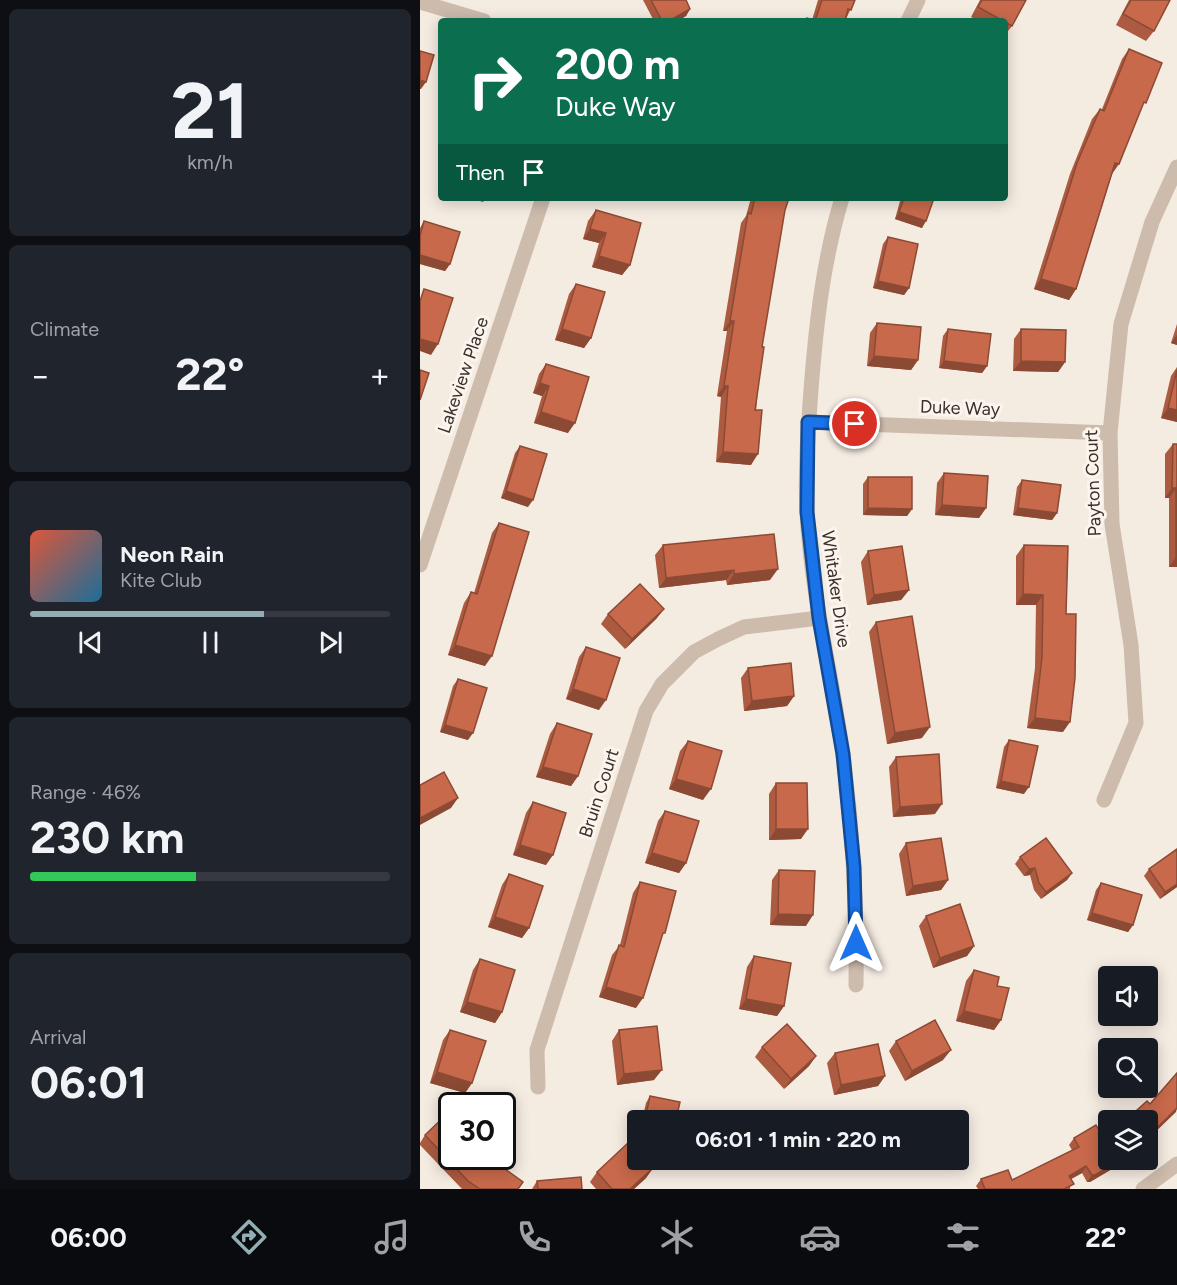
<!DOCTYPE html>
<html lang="en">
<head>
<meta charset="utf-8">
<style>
	body { margin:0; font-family:Figtree,sans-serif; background:#20242c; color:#f1f3f6; height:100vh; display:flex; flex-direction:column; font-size:22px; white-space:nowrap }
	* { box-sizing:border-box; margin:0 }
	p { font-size:20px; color:#9ea1a6 }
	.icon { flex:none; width:33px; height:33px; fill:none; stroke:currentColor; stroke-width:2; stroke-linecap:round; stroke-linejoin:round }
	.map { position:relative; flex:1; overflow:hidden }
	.side { display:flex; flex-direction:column; gap:9px; padding:9px; background:#0d0f14; width:420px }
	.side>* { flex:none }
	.top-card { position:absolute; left:18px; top:18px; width:570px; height:183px; border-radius:6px; box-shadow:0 3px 15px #0003; background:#0b6e4f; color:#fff; overflow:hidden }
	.buttons { position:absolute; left:678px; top:966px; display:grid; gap:12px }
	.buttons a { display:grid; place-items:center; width:60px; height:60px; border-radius:6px; background:#171b24; box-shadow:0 3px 15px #0003; font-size:30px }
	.speed { position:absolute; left:18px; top:1092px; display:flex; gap:12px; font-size:30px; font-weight:700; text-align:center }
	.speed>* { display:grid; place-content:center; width:78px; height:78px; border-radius:50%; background:#171b24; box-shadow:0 3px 15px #0003; line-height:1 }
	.speed .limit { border:3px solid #111; border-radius:9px; background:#fff; color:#111 }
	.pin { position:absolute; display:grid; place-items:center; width:51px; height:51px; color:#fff; margin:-26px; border:3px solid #fff; border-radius:50%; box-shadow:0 2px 6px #0007 }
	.me { position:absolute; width:66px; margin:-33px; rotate:0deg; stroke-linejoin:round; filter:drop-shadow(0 0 4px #0008) }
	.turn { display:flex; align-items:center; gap:21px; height:126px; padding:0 18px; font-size:27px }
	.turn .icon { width:78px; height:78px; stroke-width:2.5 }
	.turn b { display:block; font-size:42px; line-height:51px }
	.then { display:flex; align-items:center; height:57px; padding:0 18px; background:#0003; gap:12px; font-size:22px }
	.big { font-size:45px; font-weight:700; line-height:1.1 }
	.side .widget { flex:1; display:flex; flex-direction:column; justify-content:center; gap:9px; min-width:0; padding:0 21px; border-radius:9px; background:#20242c }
	.side .dial { align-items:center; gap:0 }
	.dial b { font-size:78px; line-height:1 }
	.song { display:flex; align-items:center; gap:18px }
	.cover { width:72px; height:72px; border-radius:9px; background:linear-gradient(135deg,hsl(10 70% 55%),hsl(200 70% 35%)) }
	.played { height:6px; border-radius:3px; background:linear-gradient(90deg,#92aeb2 65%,#363941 65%) }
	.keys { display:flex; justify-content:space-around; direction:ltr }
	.heat { display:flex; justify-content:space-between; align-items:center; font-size:33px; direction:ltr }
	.charge { height:9px; border-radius:4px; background:linear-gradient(90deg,#34c759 46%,#363941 0) }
	.trip { position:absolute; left:207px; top:1110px; width:342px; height:60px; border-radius:6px; background:#171b24; box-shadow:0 3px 15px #0003; font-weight:700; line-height:60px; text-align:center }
	.tab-bar { display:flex; height:96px; justify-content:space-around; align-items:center; background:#090b0e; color:#9ea1a6 }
	.tab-bar .icon { width:42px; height:42px }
	.tab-bar .active { color:#92aeb2 }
	.tab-bar b { font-size:27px; color:#f1f3f6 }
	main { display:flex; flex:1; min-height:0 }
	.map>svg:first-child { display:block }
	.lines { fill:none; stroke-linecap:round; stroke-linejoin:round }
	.minor { stroke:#cdbbac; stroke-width:15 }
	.wall { fill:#ac5a40 }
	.shaded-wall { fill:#8c4a34 }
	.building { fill:#c8694b; stroke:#8c4a34; stroke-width:1.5 }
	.route-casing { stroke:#114b97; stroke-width:15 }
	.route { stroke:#1a73e8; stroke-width:10 }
	.labels { text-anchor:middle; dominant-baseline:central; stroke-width:6; stroke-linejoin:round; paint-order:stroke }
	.street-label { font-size:18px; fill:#3b302b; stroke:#fbf5ee }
</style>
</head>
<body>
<main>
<section class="side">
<div class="widget dial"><b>21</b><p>km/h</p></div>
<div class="widget"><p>Climate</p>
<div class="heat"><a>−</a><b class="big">22°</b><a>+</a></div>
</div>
<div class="widget">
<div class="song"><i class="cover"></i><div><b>Neon Rain</b><p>Kite Club</p></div></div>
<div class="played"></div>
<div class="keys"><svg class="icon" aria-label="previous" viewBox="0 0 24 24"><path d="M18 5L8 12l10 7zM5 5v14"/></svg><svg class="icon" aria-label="pause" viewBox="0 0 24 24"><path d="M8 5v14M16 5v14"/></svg><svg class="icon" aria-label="next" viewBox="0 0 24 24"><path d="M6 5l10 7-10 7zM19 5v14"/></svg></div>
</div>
<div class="widget"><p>Range · 46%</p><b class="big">230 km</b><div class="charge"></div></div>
<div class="widget"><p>Arrival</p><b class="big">06:01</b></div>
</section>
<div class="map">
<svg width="757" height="1189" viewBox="0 0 757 1189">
	<rect width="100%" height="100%" fill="#f4ebe1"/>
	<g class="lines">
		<!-- minor -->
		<g class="minor">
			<polyline points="0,2 64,21"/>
			<polyline points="488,21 498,0"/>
			<path d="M422 198C403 261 396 325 391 390 388 430 385 472 387 512 391 594 412 674 423 755 433 831 437 908 436 985"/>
			<polyline points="388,422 690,433"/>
			<polyline points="0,565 123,198"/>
			<polyline points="684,800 716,723 711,645 692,524 690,433 701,324 732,222 757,167"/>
			<polyline points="118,1087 117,1050 226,711 242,684 274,652 298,639 324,627 399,618"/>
			<polyline points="723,1189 757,1164"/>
		</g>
	</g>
	<!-- wall -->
	<g class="wall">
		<polygon points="223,0 266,0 270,9 266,16 257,21 234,21"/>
		<polygon points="398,0 435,0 425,21 385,21 387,18 392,20"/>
		<polygon points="560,0 606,0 592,26 585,35 585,21 558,21 551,17"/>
		<polygon points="709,0 750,0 734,31 726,41 696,25"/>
		<polygon points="709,49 721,110 692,174 656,289 649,300 614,289 650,174 672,119 680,109 682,109 702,59"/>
		<polygon points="331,198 369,198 365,210 342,347 331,465 296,462 301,397 297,396 307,331 303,331 321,223 326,216"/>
		<polygon points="474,198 514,198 502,228 475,219 480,201 473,199"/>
		<polygon points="176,210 210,265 202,275 172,267 179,243 163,239 168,221"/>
		<polygon points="4,221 30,264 25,271 0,264 0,228"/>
		<polygon points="468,237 489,288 484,295 453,288 463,244"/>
		<polygon points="156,284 171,338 164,348 135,340 149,294"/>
		<polygon points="457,323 498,360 491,370 447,366 450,333"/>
		<polygon points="757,324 757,345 751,343"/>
		<polygon points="528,329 567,366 562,373 519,368 523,336"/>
		<polygon points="601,329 645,362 638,372 593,371 594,339"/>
		<polygon points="126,364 148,433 114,423 122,396 113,393 119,374"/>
		<polygon points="757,367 757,422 741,418 751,376"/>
		<polygon points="753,444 757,444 757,567 749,567 749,498 745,498 745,454"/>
		<polygon points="100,446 108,507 81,498 95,453"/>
		<polygon points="524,473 566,508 559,518 515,515 517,483"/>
		<polygon points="448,477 492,509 487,516 443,515 443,484"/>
		<polygon points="602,480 637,513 632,520 593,515 597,487"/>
		<polygon points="79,523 65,666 28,655 44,603 51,592 54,593 72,533"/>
		<polygon points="243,545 350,580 307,585 306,580 239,588 235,555"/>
		<polygon points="604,545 648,546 643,732 607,728 615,668 616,605 596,605 596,556"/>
		<polygon points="448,551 489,590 481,600 447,605 441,562"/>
		<polygon points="244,609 236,619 205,649 181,624 188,614"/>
		<polygon points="456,622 502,738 467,744 449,632"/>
		<polygon points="166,647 179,710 146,699 159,657"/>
		<polygon points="328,668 374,696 367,706 324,711 321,678"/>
		<polygon points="38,679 48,740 20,732 33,686"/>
		<polygon points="137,723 158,776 151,786 116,777 130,734"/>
		<polygon points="589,740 604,794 576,788 584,747"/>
		<polygon points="268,741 283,800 249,789 260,751"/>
		<polygon points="476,757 515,814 473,817 469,767"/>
		<polygon points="356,783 381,839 349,840 349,794"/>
		<polygon points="113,802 126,865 93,855 106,813"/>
		<polygon points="245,811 266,863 259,873 225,863 238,821"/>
		<polygon points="486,843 528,880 521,890 486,896 479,854"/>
		<polygon points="757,849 757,887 740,899 724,876 729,869"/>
		<polygon points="600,857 652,873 647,880 621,899 614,890 610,875 604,876 595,864"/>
		<polygon points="359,870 386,926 350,925 352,880"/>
		<polygon points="89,874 109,928 102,938 68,927 82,885"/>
		<polygon points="220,882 216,1008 179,997 192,955 200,945 213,893"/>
		<polygon points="681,883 713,925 708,932 667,920 676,890"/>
		<polygon points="506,916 554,946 547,956 513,968 499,926"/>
		<polygon points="334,956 364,1006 357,1016 319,1009 327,967"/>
		<polygon points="60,959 82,1012 75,1023 40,1012 53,970"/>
		<polygon points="554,970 581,1020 574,1030 536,1021 546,981"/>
		<polygon points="30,1030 52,1083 45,1093 10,1083 23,1040"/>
		<polygon points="199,1030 234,1080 197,1085 192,1041"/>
		<polygon points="476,1041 523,1060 485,1081 469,1051"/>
		<polygon points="342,1047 396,1056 389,1066 364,1089 335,1057"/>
		<polygon points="415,1053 465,1076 458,1086 414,1095 407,1063"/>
		<polygon points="230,1096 256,1120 222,1120 226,1103"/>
		<polygon points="5,1135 32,1156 98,1189 42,1189 0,1145 0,1143"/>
		<polygon points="654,1138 697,1162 692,1169 670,1182 667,1182 662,1173 651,1179 650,1189 558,1189 556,1186 561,1179 592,1180 652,1150 649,1145"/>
		<polygon points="233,1168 226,1178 214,1189 176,1189 170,1182 177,1172"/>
		<polygon points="117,1181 162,1189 112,1189"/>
	</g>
	<!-- shaded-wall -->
	<g class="shaded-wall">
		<polygon points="270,9 266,16 257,21 249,21"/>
		<polygon points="0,80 6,82 1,89 0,89"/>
		<polygon points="695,163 699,164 692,174"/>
		<polygon points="51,198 66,198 63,202"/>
		<polygon points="474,198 483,198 480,201 473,199"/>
		<polygon points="479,212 506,221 502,228 475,219"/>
		<polygon points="170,229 186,233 179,243 163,239"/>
		<polygon points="0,255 30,264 25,271 0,264"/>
		<polygon points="179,256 210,265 202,275 172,267"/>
		<polygon points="621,279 656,289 649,300 614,289"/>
		<polygon points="458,281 489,288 484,295 453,288"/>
		<polygon points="310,321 314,321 307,331 303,331"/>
		<polygon points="142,329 171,338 164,348 135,340"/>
		<polygon points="757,335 757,345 751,343"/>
		<polygon points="0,339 18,344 11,355 0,351"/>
		<polygon points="454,356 498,360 491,370 447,366"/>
		<polygon points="524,361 567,366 562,373 519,368"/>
		<polygon points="601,361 645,362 638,372 593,371"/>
		<polygon points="120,383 129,386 122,396 113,393"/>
		<polygon points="304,386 308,386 301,397 297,396"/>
		<polygon points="748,408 757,410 757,422 741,418"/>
		<polygon points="121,412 155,423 148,433 114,423"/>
		<polygon points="303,452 338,454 331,465 296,462"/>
		<polygon points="752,488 756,488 749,498 745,498"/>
		<polygon points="86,491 113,500 108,507 81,498"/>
		<polygon points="522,505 566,508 559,518 515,515"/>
		<polygon points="448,508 492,509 487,516 443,515"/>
		<polygon points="598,508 637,513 632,520 593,515"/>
		<polygon points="756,557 757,557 757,567 749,567"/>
		<polygon points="358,569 350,580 307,585 314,574"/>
		<polygon points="314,570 306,580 239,588 246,578"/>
		<polygon points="489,590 481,600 447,605 454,595"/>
		<polygon points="603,594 623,595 616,605 596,605"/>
		<polygon points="244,609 236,619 205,649 212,639"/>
		<polygon points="35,645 72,656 65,666 28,655"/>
		<polygon points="153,689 186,700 179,710 146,699"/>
		<polygon points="374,696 367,706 324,711 332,701"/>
		<polygon points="615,718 650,722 643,732 607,728"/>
		<polygon points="25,725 53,733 48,740 20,732"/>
		<polygon points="510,727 502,738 467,744 475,733"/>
		<polygon points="123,767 158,776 151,786 116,777"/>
		<polygon points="256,779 291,789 283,800 249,789"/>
		<polygon points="581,781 609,787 604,794 576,788"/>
		<polygon points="38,798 31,808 0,825 0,818"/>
		<polygon points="522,804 515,814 473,817 480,807"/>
		<polygon points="356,829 388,829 381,839 349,840"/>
		<polygon points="100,845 133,855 126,865 93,855"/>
		<polygon points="232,853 266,863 259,873 225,863"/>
		<polygon points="615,868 610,875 604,876 609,869"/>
		<polygon points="652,873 647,880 621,899 626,892"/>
		<polygon points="528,880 521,890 486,896 493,886"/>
		<polygon points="757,884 757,887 740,899 745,892"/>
		<polygon points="672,913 713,925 708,932 667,920"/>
		<polygon points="358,914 393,915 386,926 350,925"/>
		<polygon points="75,917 109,928 102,938 68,927"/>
		<polygon points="554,946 547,956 513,968 520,958"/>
		<polygon points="186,987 223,998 216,1008 179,997"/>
		<polygon points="326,999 364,1006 357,1016 319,1009"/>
		<polygon points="47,1002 82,1012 75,1023 40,1012"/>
		<polygon points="544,1011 581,1020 574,1030 536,1021"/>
		<polygon points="531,1050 523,1060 485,1081 492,1071"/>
		<polygon points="396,1056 389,1066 364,1089 371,1079"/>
		<polygon points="242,1070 234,1080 197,1085 204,1074"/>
		<polygon points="17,1072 52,1083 45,1093 10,1083"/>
		<polygon points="465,1076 458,1086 414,1095 421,1085"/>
		<polygon points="757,1108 756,1112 728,1139 728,1137"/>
		<polygon points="697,1162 692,1169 670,1182 667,1182 672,1175"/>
		<polygon points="666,1166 662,1173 644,1183 649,1176"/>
		<polygon points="233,1168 226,1178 214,1189 210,1189"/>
	</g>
	<!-- building -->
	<g class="building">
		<polygon points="231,0 266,0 270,9 249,21 242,21"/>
		<polygon points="402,0 435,0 431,10 428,9 425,21 386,21 387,18 395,21"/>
		<polygon points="562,0 606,0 592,26 585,22 585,21 583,21 558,7"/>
		<polygon points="711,0 750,0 734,31 703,14"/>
		<polygon points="709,49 742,63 726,103 724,102 699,164 695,163 656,289 621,279 657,163 680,109 684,111"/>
		<polygon points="0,51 14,55 6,82 0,80"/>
		<polygon points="335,198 369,198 365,210 342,347 344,347 335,410 342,410 338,454 303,452 308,386 304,386 314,321 310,321 328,213 331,214"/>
		<polygon points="484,198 514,198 506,221 479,212"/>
		<polygon points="176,210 221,223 210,265 179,256 186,233 170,229"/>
		<polygon points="4,221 40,232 30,264 0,255 0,236"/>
		<polygon points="468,237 498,244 489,288 458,281"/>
		<polygon points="156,284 185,292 171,338 142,329"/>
		<polygon points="4,289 33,298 18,344 0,339 0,301"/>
		<polygon points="457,323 501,327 498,360 454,356"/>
		<polygon points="528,329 571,334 567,366 524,361"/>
		<polygon points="601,329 646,330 645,362 601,361"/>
		<polygon points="126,364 169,377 155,423 121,412 129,386 120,383"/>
		<polygon points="0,370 9,373 0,400"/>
		<polygon points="757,370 757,410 748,408"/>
		<polygon points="753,444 757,444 757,557 756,557 756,488 752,488"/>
		<polygon points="100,446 127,454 113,500 86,491"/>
		<polygon points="524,473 568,476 566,508 522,505"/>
		<polygon points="448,477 492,477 492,509 448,508"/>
		<polygon points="602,480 641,485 637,513 598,508"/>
		<polygon points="79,523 109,532 72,656 35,645 51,592 57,594"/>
		<polygon points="354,534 358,569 314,574 314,570 246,578 243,545"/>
		<polygon points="604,545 648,546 646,614 656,614 655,678 650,722 615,718 622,657 623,595 603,594"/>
		<polygon points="482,546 489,590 454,595 448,551"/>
		<polygon points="220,584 244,609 212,639 188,614"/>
		<polygon points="492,616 510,727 475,733 456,622"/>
		<polygon points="166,647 200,658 186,700 153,689"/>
		<polygon points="371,663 374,696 332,701 328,668"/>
		<polygon points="38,679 67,688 53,733 25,725"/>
		<polygon points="137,723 172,734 158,776 123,767"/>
		<polygon points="589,740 618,746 609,787 581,781"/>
		<polygon points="268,741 302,751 291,789 256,779"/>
		<polygon points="519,754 522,804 480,807 476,757"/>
		<polygon points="24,772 38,798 0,818 0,785"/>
		<polygon points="356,783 387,783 388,829 356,829"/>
		<polygon points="113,802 146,813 133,855 100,845"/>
		<polygon points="245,811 279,821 266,863 232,853"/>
		<polygon points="521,838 528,880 493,886 486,843"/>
		<polygon points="626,838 652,873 626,892 619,883 615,868 609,869 600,857"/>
		<polygon points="757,849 757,884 745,892 729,869"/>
		<polygon points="359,870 395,871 393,915 358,914"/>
		<polygon points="89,874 123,886 109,928 75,917"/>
		<polygon points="220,882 256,891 245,933 243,933 223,998 186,987 199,945 204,947"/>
		<polygon points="681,883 722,895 713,925 672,913"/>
		<polygon points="540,904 554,946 520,958 506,916"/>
		<polygon points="334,956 371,963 364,1006 326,999"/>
		<polygon points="60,959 95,970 82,1012 47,1002"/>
		<polygon points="554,970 579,977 577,986 589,988 581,1020 544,1011"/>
		<polygon points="515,1020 531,1050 492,1071 476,1041"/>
		<polygon points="367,1024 396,1056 371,1079 342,1047"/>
		<polygon points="237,1026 242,1070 204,1074 199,1030"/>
		<polygon points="30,1030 66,1041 52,1083 17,1072"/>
		<polygon points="458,1044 465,1076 421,1085 415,1053"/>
		<polygon points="757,1073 757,1108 728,1137 728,1120 706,1120 727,1101 730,1104"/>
		<polygon points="230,1096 260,1102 256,1120 225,1120"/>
		<polygon points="29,1112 32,1115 32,1156 67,1156 103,1182 98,1189 60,1189 48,1181 5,1135"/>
		<polygon points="676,1125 688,1146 688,1160 696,1160 697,1162 675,1175 672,1175 666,1166 649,1176 654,1184 644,1189 565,1189 561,1179 588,1170 592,1180 659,1147 654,1138"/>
		<polygon points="209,1142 218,1151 218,1160 225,1160 233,1168 210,1189 192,1189 177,1172"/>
		<polygon points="161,1177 162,1189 118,1189 117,1181"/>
	</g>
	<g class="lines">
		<!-- route casing -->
		<g class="route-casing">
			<polyline id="route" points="435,424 388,422 387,512 399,618 423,754 434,867 436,943"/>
		</g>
		<!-- route -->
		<use href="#route" class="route"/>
	</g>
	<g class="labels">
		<!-- street labels -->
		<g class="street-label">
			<text transform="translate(43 375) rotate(-71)">Lakeview Place</text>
			<text transform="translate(540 408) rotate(2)">Duke Way</text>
			<text transform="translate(673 483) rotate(-92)">Payton Court</text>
			<text transform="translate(416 589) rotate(82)">Whitaker Drive</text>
			<text transform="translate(179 793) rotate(-72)">Bruin Court</text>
		</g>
	</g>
</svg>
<div class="buttons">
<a><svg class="icon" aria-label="sound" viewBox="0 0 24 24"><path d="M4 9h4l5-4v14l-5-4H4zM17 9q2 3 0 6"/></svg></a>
<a><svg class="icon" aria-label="search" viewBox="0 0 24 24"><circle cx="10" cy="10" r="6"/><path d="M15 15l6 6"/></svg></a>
<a><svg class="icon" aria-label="layers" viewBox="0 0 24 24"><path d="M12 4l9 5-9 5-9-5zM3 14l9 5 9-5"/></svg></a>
</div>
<div class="speed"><div class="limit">30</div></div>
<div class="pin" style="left:435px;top:424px;background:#d93025"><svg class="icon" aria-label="arrive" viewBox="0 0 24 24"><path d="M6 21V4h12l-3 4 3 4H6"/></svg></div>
<svg class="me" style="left:436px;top:943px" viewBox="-20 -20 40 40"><path d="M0-17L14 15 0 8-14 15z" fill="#1a73e8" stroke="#fff" stroke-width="4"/></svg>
<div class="trip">06:01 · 1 min · 220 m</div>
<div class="top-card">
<div class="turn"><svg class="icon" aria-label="right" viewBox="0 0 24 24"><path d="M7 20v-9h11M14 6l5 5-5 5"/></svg><div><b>200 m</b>Duke Way</div></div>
<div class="then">Then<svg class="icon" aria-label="arrive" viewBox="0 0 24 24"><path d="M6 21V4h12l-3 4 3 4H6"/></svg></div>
</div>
</div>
</main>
<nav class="tab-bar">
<b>06:00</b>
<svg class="icon active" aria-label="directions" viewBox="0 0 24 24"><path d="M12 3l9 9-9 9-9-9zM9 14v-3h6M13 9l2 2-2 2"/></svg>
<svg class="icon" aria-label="music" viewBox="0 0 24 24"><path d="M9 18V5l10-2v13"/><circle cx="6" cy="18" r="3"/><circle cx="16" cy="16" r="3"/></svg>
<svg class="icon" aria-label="phone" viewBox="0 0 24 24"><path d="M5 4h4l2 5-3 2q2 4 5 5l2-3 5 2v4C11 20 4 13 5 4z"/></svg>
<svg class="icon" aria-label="climate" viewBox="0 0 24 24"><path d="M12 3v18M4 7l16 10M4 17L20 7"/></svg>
<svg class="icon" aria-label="car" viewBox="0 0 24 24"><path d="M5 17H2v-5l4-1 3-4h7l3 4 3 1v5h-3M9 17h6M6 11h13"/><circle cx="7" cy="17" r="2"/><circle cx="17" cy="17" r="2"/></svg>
<svg class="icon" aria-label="filters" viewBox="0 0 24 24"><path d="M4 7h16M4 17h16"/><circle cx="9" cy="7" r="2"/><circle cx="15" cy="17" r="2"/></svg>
<b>22°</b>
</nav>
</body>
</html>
